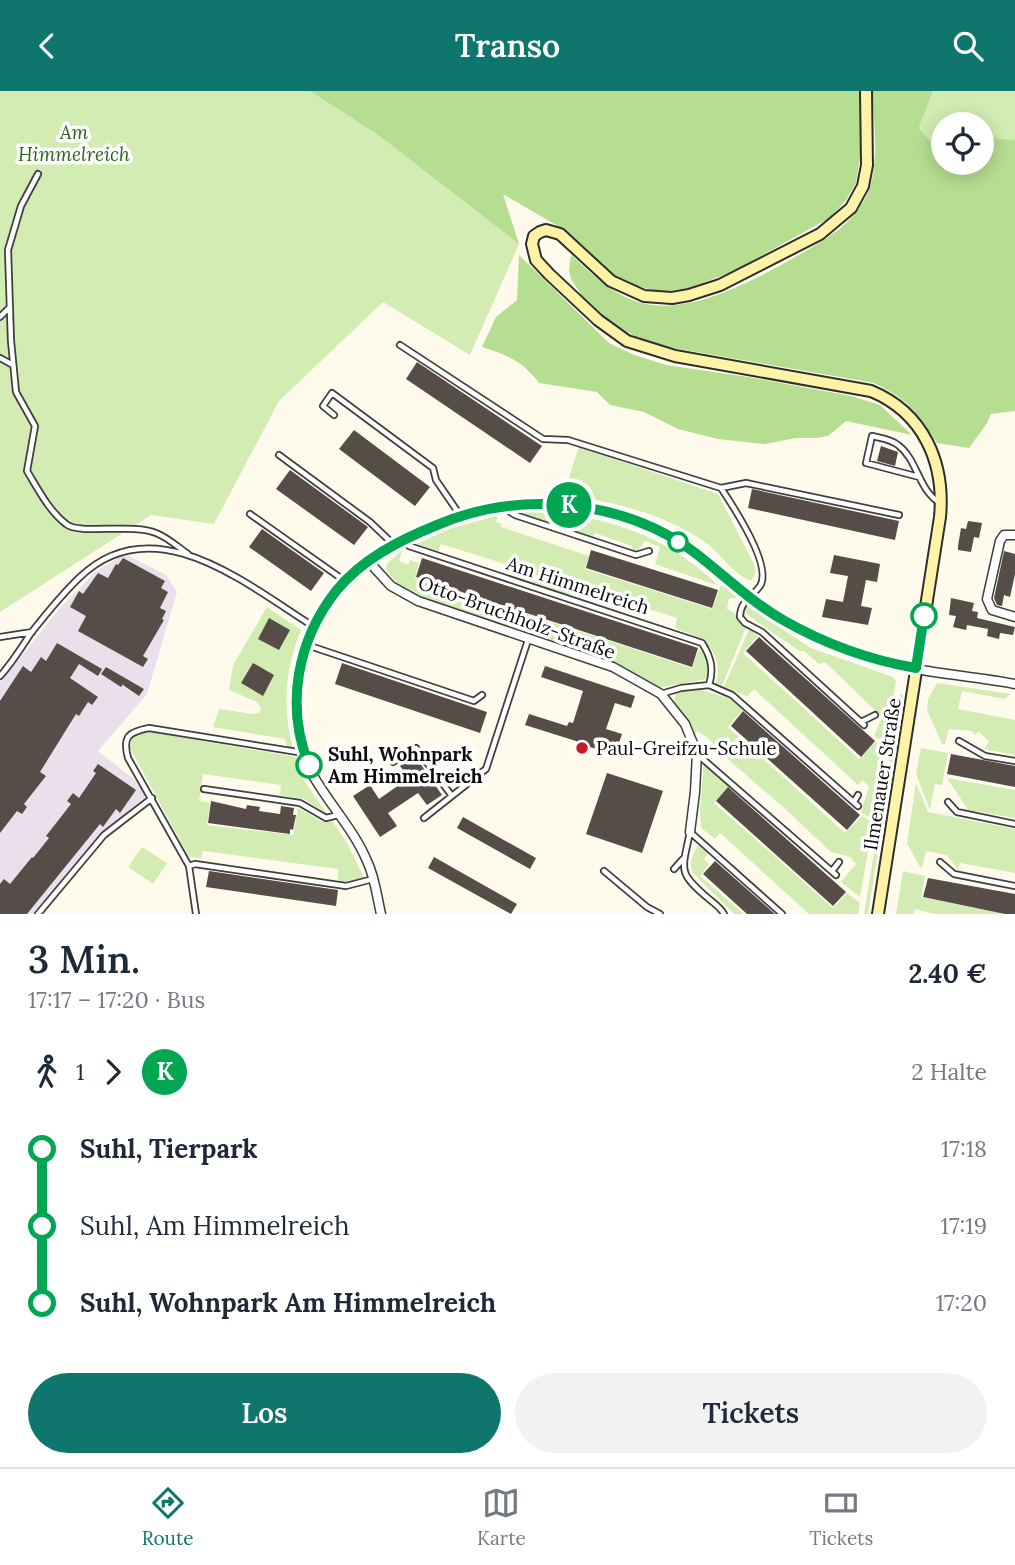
<!DOCTYPE html>
<html lang="de">
<meta charset="utf-8">
<style>
body{margin:0;font-family:Lora,serif;background:#f2f2f3;color:#1f2937;height:100vh;display:flex;flex-direction:column;font-size:26px;white-space:nowrap}
*{box-sizing:border-box;margin:0}
p{font-size:23px;color:#747a83}
.icon{flex:none;width:38px;height:38px;fill:none;stroke:currentColor;stroke-width:2;stroke-linecap:round;stroke-linejoin:round}
.map{position:relative;height:823px;overflow:hidden}
.panel{display:flex;flex-direction:column;background:#fff;flex:1}
.panel>*{flex:none}
.badge{padding:0 14px;border-radius:23px;font-size:24px;line-height:46px}
.fabs{position:absolute;left:931px;top:21px;display:grid;gap:14px}
.fabs a{display:grid;place-items:center;width:63px;height:63px;border-radius:50%;background:#fff;box-shadow:0 4px 18px #0003;font-size:35px}
.map>.badge{position:absolute;translate:-50% -50%;box-shadow:0 0 0 4px #fff}
.legs{display:flex;align-items:center;gap:10px;height:77px;padding:0 28px;font-size:23px}
.legs p{margin-inline-start:auto}
.headline{display:flex;align-items:center;justify-content:space-between;height:119px;padding:0 28px}
h1{font-size:38px;font-weight:600;line-height:52px}
.button{display:flex;gap:14px;margin-top:auto;padding:14px 28px}
.button a{flex:1;height:80px;border-radius:42px;background:#0f766e;color:#fff;font-size:28px;font-weight:600;line-height:80px;text-align:center}
.button a+a{background:#f2f2f3;color:#1f2937}
ul{padding:0 28px;list-style:none}
li{display:flex;align-items:center;gap:24px;height:77px;font-size:26px}
li i{display:grid;place-items:center;width:10px;height:100%;margin:0 9px;background:currentColor}
li i::after{content:'';width:18px;height:18px;margin:-9px;border:5px solid;border-radius:50%;background:#fff}
li p{margin-inline-start:auto}
li:first-child i{background:linear-gradient(#0000 50%,currentColor 0)}
li:last-child i{background:linear-gradient(currentColor 50%,#0000 0)}
header{display:flex;justify-content:space-between;align-items:center;height:91px;padding:0 28px;background:#0f766e;color:#fff;font-size:32px;font-weight:600}
.menu{display:flex;justify-content:space-around;align-items:center;height:98px;border-top:2px solid #e0e1e3;background:#fff;font-size:19px;color:#747a83}
.menu a{display:grid;justify-items:center;gap:4px}
.menu .current{color:#0f766e}
.map>svg:first-child{display:block}
.industrial{fill:#eae0ec}
.green{fill:#d2ecb3}
.forest{fill:#b6de91}
.building{fill:#564d48}
.lines{fill:none;stroke-linecap:round;stroke-linejoin:round}
.service-casing{stroke:#3f3f3f;stroke-width:8}
.minor-casing{stroke:#3f3f3f;stroke-width:11}
.secondary-casing{stroke:#2e2e2e;stroke-width:14}
.service{stroke:#fff;stroke-width:4.5}
.minor{stroke:#fff;stroke-width:8}
.secondary{stroke:#fff3a7;stroke-width:10}
.line-1-casing{stroke:#fff;stroke-width:16}
.line-1{stroke:#00a651;stroke-width:10}
.stop-1-dot{fill:#fff;stroke:#00a651;stroke-width:3.5}
.poi-dot{fill:#c51c28;stroke:#fff;stroke-width:2.5}
.labels{text-anchor:middle;dominant-baseline:central;stroke-width:7;stroke-linejoin:round;paint-order:stroke}
.park-label{font-size:19px;font-style:italic;fill:#2b6819;stroke:#fff}
.street-label{font-size:19px;fill:#0c0c0c;stroke:#fff}
.poi-label{font-size:19px;fill:#0c0c0c;stroke:#fff;text-anchor:start}
.stop-label{font-size:19px;font-weight:bold;fill:#0c0c0c;stroke:#fff;text-anchor:start}
</style>
<header><svg class="icon" aria-label="back" viewBox="0 0 24 24"><path d="M15 5l-7 7 7 7"/></svg>Transo<svg class="icon" aria-label="search" viewBox="0 0 24 24"><circle cx="10" cy="10" r="6"/><path d="M15 15l6 6"/></svg></header>
<div class="map">
<svg width="1015" height="823" viewBox="0 0 1015 823">
<rect width="100%" height="100%" fill="#fffbec"/>
<!-- industrial -->
<path class="industrial" d="M125,463L166,484L177,501L147,603L98,660L141,694L145,706L103,741L32,823H0V592L60,517L95,481Z"/>
<!-- green -->
<path class="green" d="M0,0H310L378,44L519,153L470,264L383,211L279,310L214,433L151,424L0,521Z
M933,0H1015V49L982,46V33H943V55L939,58L919,37Z
M579,356L718,403L754,473L755,483L751,490C733,483 721,463 706,452C664,422 617,413 568,403L570,383Z
M523,421C600,422 662,441 719,495L655,473L660,456L645,450L637,461L631,459L632,455L595,442L593,446L525,424Z
M495,425L498,426L496,431L502,433L501,436L589,465L585,478L712,518L721,494L736,503V507H729L727,518L735,522L738,530L746,536L722,595L716,593C724,559 704,548 675,537L677,527L573,494L569,504L515,485L512,475L441,453L438,460L417,453L449,438Z
M402,459L399,470L408,474L410,469L419,472L415,487L692,577L699,558C708,566 710,576 706,588L658,597L610,571L569,555L423,508L398,493L386,479L387,473Z
M747,515L811,557L893,586L896,590L887,653L874,645L882,626L825,571L819,573L804,560H799L752,527L746,522Z
M267,516L301,539C285,578 282,617 293,658H288L285,648L213,636L219,618L254,623L260,621L261,618L257,611L229,599L233,574Z
M749,538L758,545L743,562L859,668L875,651L886,657L874,730L861,721L869,696L863,689L858,694L754,598L747,605L724,596Z
M937,592L1011,603L1004,608L962,600L958,618L1015,629V664L984,658L989,651L979,640L975,644L972,640L949,638L945,653H942L927,619L928,608Z
M699,598L730,608L743,618L728,636L845,742L862,725L873,732L860,806L841,791L856,773L850,766L831,761L782,715L731,671L708,647L697,640L694,644L674,610L676,601Z
M900,603L903,604L868,823H864Z
M150,641L296,666L303,688L327,723L304,708L280,704L281,694L203,683L199,710L210,712L207,734L293,744L298,717L323,731H333L347,752L364,787L350,792L338,789V778L203,760L201,767L189,766L130,657L131,649L135,644Z
M921,657L948,662L942,694L935,693L930,719L916,683Z
M704,671L729,695L714,712L833,817L847,802L860,812L858,823H809L720,742L715,748L701,737L700,718Z
M947,687L1015,699V727L968,719Z
M916,692L928,721L1015,738V782L960,772L958,779L947,764L926,760L922,777L920,776L907,752Z
M698,754L708,762L704,768L709,773L700,785L744,823H734L693,782C688,772 693,764 698,754Z
M142,756L167,772L153,793L128,776Z
M903,780L925,785L921,806L1005,823H935L915,818L913,823H896Z"/>
<!-- forest -->
<path class="forest" d="M310,0H860L862,52L856,92L846,109L831,126L732,181L688,197L658,201L631,193L614,184L568,141L503,103L519,153L378,44Z
M872,0H933L919,37L938,58L943,55V72H982V46L1015,49V320L991,323L987,332L969,357L937,352C915,319 910,310 874,292L673,257L639,247L617,236L586,211L571,188L569,179L571,164C593,184 613,204 641,212C657,216 674,215 689,212C727,206 807,162 838,139C852,128 864,113 870,96C879,66 874,31 872,0Z
M519,164L609,252L632,263L666,274L748,286L851,305L880,314L912,344L846,330L828,345L817,347H796L765,353L718,348L678,338L644,321L610,314L597,301L539,292C523,270 507,264 482,256L496,226L517,209Z"/>
<!-- building -->
<path class="building" d="M417,271L542,355L530,372L406,288Z
M354,339L430,396L415,415L339,358Z
M881,355L898,361L895,375L877,370Z
M290,379L368,436L354,454L276,398Z
M752,398L899,430L895,449L748,417Z
M968,430L982,432L979,447L974,446L971,461L958,459V455L961,437L966,438Z
M262,438L324,482L311,500L249,456Z
M591,459L718,499L712,517L586,477Z
M1004,460L1015,463V483L1010,506L1004,504L1002,515L997,514L994,507Z
M834,464L880,473L877,491L866,489L861,515L872,517L868,534L822,526L826,508L843,511L848,485L830,482Z
M123,467L165,490L161,497L168,501L160,517L166,520L162,528L164,529L143,565L148,568L143,576L78,540L86,525L70,516L79,500L83,503L98,482L108,487L116,473L118,474Z
M422,467L698,557L692,576L416,486Z
M951,507L974,512L972,520L978,521L977,527L1015,536L1013,544L1000,542L999,548L987,545L988,538L967,534L966,539L953,536L956,525L949,524Z
M269,527L290,539L279,559L258,548Z
M759,546L875,650L861,666L746,560Z
M57,552L102,578L98,585L79,573L81,570L70,587L98,606L92,614L88,611L79,625L76,623L40,681L46,685L24,713L27,716L22,723L17,720L0,742V610L23,575L31,581L41,566L46,570Z
M253,572L274,584L263,605L241,592Z
M342,572L487,621L480,642L335,593Z
M545,575L635,605L631,617L615,612L606,638L622,643L615,664L587,655L585,660L577,658L579,651L525,634L529,623L567,635L569,631L573,632L583,600L541,586Z
M106,576L144,598L139,605L123,594L124,592L121,596L101,583Z
M743,620L860,724L847,739L731,635Z
M951,663L1015,675V696L947,683Z
M415,665L442,704L427,714L418,702L388,722L397,735L380,746L353,705L370,694L379,708L409,687L400,675Z
M98,673L136,699L120,722L116,718L103,736L100,733L27,823H0V793L4,788L10,793L32,766L33,767L49,747L46,745L71,713L67,710L73,702L79,707L96,682L93,680Z
M607,682L663,700L642,762L586,743Z
M728,696L846,801L833,815L716,710Z
M211,710L246,718L247,714L260,716L259,720L280,723L281,715L294,717L293,724H296L293,739L290,738V743L208,732Z
M463,726L536,767L530,778L457,737Z
M434,766L517,813L511,823L428,777Z
M715,770L775,823H747L703,783Z
M209,780L338,799L336,815L206,796Z
M928,787L1015,803V823H1005L923,806Z"/>
<g class="lines">
<defs>
<path id="service" d="M38,83L21,115L8,159L11,250L16,301L35,335L27,380C38,398 49,420 66,433C79,444 133,432 156,442C167,446 178,456 188,463
M0,226L9,217
M400,254L543,348L568,349L721,397
M0,267L13,274
M334,324L323,315L332,302L433,377L436,389L460,424
M279,364L370,431L393,453
M919,386L866,372L872,345C880,347 891,348 898,354C918,369 918,399 940,412
M504,417L515,424L636,464L649,460
M250,423L345,490
M407,447L409,455L702,552C711,566 714,578 709,594
M0,546L32,541
M307,554L474,610L482,604
M0,585C12,572 21,557 31,542C46,523 63,502 80,486C154,415 246,493 313,535
M661,603L681,597L709,594L732,604L858,715
M861,631L875,624
M864,634L762,541L745,532L740,526C740,510 752,506 760,495C773,475 733,415 721,397L746,392L899,424
M959,650L985,665L1015,670
M697,663L836,784
M393,671L416,657L452,705
M204,698L300,712L326,727L338,724
M854,711L858,704
M948,711L957,721L1015,733
M424,727L486,678L528,549
M940,771L954,783L1015,795
M189,775L195,773L346,795L373,788
M674,778L683,768
M604,780L647,816L660,823
M832,780L839,771
M38,823L104,744L152,707
M196,823L189,775L128,667C122,645 129,641 149,637L304,662
M724,823C721,817 715,813 709,808C677,781 682,780 690,741L782,823"/>
<path id="minor" d="M1015,444H1004L1000,450L987,508L992,519L1015,526
M369,471L391,495L418,510L613,576L661,603L685,633L697,662L695,701L690,741
M381,823C377,806 375,786 367,770C354,739 330,714 314,686C306,671 303,655 300,638C298,630 295,620 295,611C296,548 326,505 374,467C460,401 590,395 681,453C704,468 724,487 746,504C778,529 815,549 852,562C904,581 962,583 1015,593"/>
<path id="secondary" d="M866,0L867,74L863,95L851,117L820,143L720,194L689,204L672,207L644,205L611,190L560,143L546,139L540,141L534,145L532,153L536,169L549,183L598,229L627,250L675,265L871,300C924,322 945,372 940,426L878,823"/>
</defs>
<!-- service casing -->
<use href="#service" class="service-casing"/>
<!-- minor casing -->
<use href="#minor" class="minor-casing"/>
<!-- secondary casing -->
<use href="#secondary" class="secondary-casing"/>
<!-- service -->
<use href="#service" class="service"/>
<!-- minor -->
<use href="#minor" class="minor"/>
<!-- secondary -->
<use href="#secondary" class="secondary"/>
</g>
<g class="lines">
<defs>
<path id="line-1" d="M309,674C285,615 297,550 336,500C362,468 400,449 437,434C519,399 622,408 694,461C724,484 750,510 783,529C825,553 869,569 916,577L924,525"/>
</defs>
<!-- line-1 casing -->
<use href="#line-1" class="line-1-casing"/>
<!-- line-1 -->
<use href="#line-1" class="line-1"/>
</g>
<!-- markers -->
<g class="stop-1-dot">
<circle cx="678" cy="451" r="9"/>
<circle cx="924" cy="525" r="12"/>
<circle cx="309" cy="674" r="12"/>
</g>
<circle class="poi-dot" cx="582" cy="657" r="7"/>
<g class="labels">
<!-- park labels -->
<g class="park-label">
<text x="74" y="41">Am<tspan x="74" dy="22">Himmelreich</tspan></text>
</g>
<!-- street labels -->
<g class="street-label">
<text transform="translate(578 494) rotate(18)">Am Himmelreich</text>
<text transform="translate(517 526) rotate(20)">Otto-Bruchholz-Straße</text>
<text transform="translate(882 683) rotate(-81)">Ilmenauer Straße</text>
</g>
<!-- poi labels -->
<g class="poi-label">
<text x="596" y="657">Paul-Greifzu-Schule</text>
</g>
<!-- stop labels -->
<g class="stop-label">
<text x="328" y="663">Suhl, Wohnpark<tspan x="328" dy="22">Am Himmelreich</tspan></text>
</g>
</g>
</svg>
<div class="fabs">
<a><svg class="icon" aria-label="locate" viewBox="0 0 24 24"><circle cx="12" cy="12" r="6"/><path d="M12 2v4M12 18v4M2 12h4M18 12h4"/></svg></a>
</div>
<b class="badge" style="left:569px;top:414px;background:#00a651;color:#fff">K</b>
</div>
<section class="panel">
<div class="headline"><div><h1>3 Min.</h1><p>17:17 – 17:20 · Bus</p></div><b>2.40 €</b></div>
<div class="legs"><svg class="icon" aria-label="walk" viewBox="0 0 24 24"><circle cx="13" cy="4" r="2"/><path d="M13 8l-2 6 4 7M11 14l-3 7M7 12l3-4h3l4 4"/></svg>1<svg class="icon" aria-label="forward" viewBox="0 0 24 24"><path d="M9 5l7 7-7 7"/></svg><b class="badge" style="background:#00a651;color:#fff">K</b><p>2 Halte</p></div>
<ul>
<li><i style="color:#00a651"></i><b>Suhl, Tierpark</b><p>17:18</p></li>
<li><i style="color:#00a651"></i><span>Suhl, Am Himmelreich</span><p>17:19</p></li>
<li><i style="color:#00a651"></i><b>Suhl, Wohnpark Am Himmelreich</b><p>17:20</p></li>
</ul>
<div class="button"><a>Los</a><a>Tickets</a></div>
</section>
<nav class="menu">
<a class="current"><svg class="icon" aria-label="directions" viewBox="0 0 24 24"><path d="M12 3l9 9-9 9-9-9zM9 14v-3h6M13 9l2 2-2 2"/></svg>Route</a>
<a><svg class="icon" aria-label="map" viewBox="0 0 24 24"><path d="M3 6l6-2 6 2 6-2v14l-6 2-6-2-6 2zM9 4v14M15 6v14"/></svg>Karte</a>
<a><svg class="icon" aria-label="tickets" viewBox="0 0 24 24"><path d="M3 7h18v10H3zM15 7v10"/></svg>Tickets</a>
</nav>
